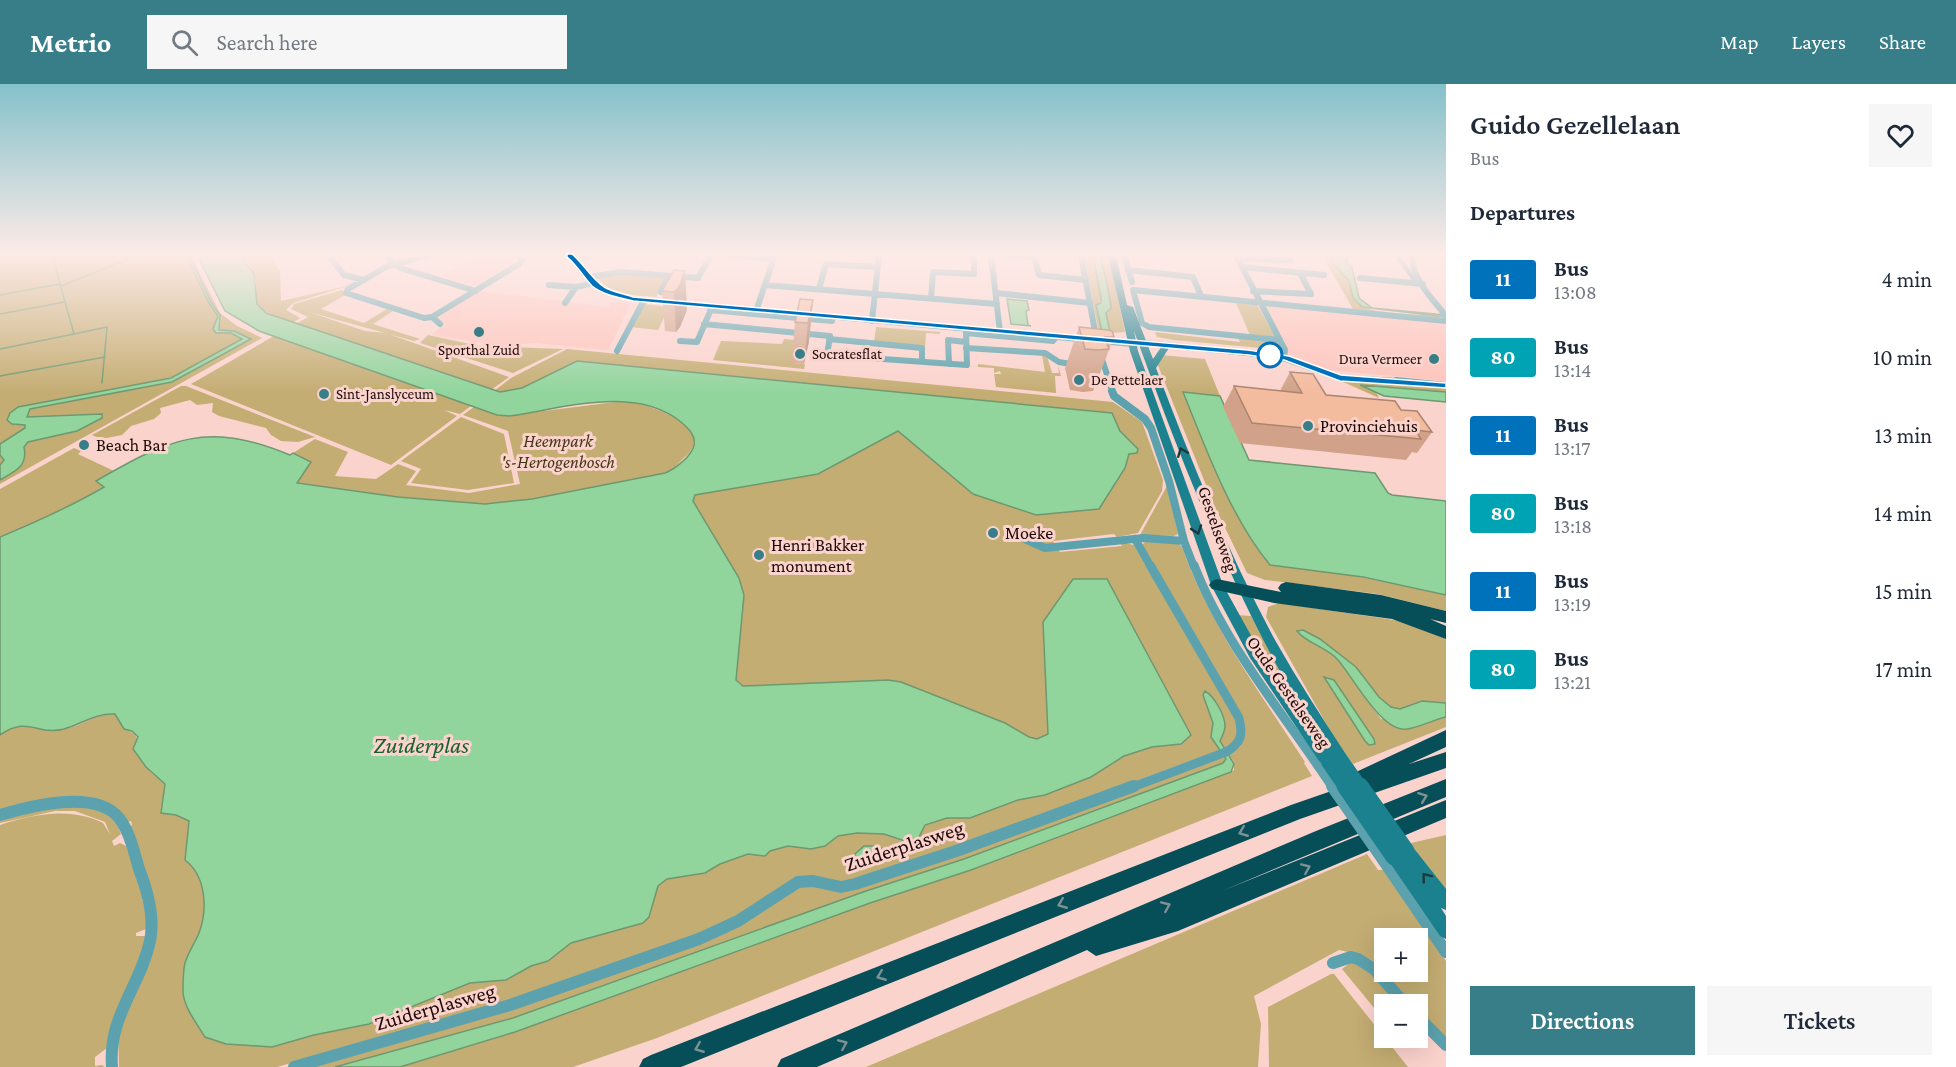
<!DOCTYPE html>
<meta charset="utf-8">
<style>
body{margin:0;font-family:"Crimson Pro",serif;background:#f6f6f7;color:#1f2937;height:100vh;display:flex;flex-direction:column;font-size:22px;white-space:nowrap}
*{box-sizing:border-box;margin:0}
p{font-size:20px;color:#747a83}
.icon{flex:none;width:33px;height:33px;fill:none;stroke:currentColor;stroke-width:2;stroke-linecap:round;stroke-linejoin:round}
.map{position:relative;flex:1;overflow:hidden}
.details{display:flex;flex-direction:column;background:#fff;width:510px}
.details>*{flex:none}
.badge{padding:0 12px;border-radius:4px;font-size:21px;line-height:39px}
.fabs{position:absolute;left:1374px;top:844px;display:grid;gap:12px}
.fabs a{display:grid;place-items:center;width:54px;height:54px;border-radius:0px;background:#fff;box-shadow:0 6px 24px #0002;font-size:30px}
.map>.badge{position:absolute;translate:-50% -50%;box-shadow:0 0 0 3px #fff}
h2{padding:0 24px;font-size:22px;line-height:54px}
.round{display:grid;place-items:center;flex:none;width:63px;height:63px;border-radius:0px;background:#f6f6f7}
.overview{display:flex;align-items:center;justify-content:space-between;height:102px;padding:0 24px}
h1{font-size:28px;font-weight:600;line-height:45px}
.cta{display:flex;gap:12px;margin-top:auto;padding:12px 24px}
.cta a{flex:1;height:69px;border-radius:0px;background:#377e89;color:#fff;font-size:24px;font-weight:600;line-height:69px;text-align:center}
.cta a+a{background:#f6f6f7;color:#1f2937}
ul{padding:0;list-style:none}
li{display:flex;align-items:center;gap:18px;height:78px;padding:0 24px}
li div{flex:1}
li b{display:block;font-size:22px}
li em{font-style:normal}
li .badge{min-width:66px;font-weight:700;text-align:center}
header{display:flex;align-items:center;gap:36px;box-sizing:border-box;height:84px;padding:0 30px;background:#377e89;color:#fff}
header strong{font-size:28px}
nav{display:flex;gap:33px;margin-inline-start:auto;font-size:21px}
.search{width:420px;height:54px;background:#f6f6f7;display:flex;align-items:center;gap:15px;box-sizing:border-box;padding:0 21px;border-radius:0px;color:#747a83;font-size:22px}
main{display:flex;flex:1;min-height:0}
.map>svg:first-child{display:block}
.built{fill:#fdc3ba}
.green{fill:#c4ad73;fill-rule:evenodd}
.water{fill:#91d59d;stroke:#6e9870;stroke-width:1.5}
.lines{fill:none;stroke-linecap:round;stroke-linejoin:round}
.stream{stroke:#6e9870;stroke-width:1.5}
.pedestrian{stroke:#5ba2ae;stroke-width:4.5}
.minor-far3{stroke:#5ba2ae;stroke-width:6}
.minor-far2{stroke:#5ba2ae;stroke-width:8}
.minor-far1{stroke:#5ba2ae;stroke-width:9}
.minor{stroke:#5ba2ae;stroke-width:12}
.tertiary{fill:#5ba2ae;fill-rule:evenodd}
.secondary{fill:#1b818f;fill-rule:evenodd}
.motorway{fill:#064f59;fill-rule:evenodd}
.minor-bridge-far1{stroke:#5ba2ae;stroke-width:9}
.minor-bridge{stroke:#5ba2ae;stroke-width:12}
.secondary-bridge-far1{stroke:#1b818f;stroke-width:14}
.secondary-bridge{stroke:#1b818f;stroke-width:17}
.wall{fill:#d1a289}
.shaded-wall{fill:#aa846f}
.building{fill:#f3bc9f;stroke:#aa846f;stroke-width:1.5}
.oneway{stroke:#1c383d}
.oneway2{stroke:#809193}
.line{fill:#0072bc;stroke:#fff;stroke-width:1.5}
.poi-dot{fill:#377e89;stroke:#fbd3cd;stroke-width:2}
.stop-dot{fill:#fff;stroke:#0072bc;stroke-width:3}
.labels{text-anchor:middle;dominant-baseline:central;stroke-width:6;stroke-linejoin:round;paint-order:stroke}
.far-poi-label{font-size:15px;fill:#1d0806;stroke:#fbd3cd;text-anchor:start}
.poi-label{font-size:18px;fill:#1d0806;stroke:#fbd3cd;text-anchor:start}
.park-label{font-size:18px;font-style:italic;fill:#433614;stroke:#fbd3cd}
.street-label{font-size:18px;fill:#1d0806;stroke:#fbd3cd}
.near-street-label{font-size:21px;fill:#1d0806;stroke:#fbd3cd}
.near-water-label{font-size:24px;font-style:italic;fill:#18612e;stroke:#fbd3cd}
</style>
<header>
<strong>Metrio</strong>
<div class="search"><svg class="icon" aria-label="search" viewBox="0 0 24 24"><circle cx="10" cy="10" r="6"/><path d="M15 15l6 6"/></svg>Search here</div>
<nav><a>Map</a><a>Layers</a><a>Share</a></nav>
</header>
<main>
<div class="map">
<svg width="1446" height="983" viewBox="0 0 1446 983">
<rect width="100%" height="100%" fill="#fbd3cd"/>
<!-- built -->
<path class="built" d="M481,171H511L517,177L476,202L442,192L473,173Z
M480,207L608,223L611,218L631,219L608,266L535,259L497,261L432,251L443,240L435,234Z
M1252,220L1446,238V297L1328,286L1277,266Z"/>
<!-- green -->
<path class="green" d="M0,171H191L220,229L237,242L262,254L0,400Z
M240,171H268L280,187L281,217L351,201L293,219L286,226L300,234L292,239L260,225L256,217V198L251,183Z
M1084,171H1093L1101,214L1099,220L1110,248L1106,229L1111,224L1110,218L1100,171H1109L1125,248L1099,250Z
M1322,171H1332C1336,186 1346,190 1349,199C1352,206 1351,214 1358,220C1372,231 1420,230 1438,232L1440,234L1353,225Z
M616,190L666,194L656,213C635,211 610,212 597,193Z
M342,206L345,211L321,225L364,239L387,225L393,227L373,240L420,255L414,257L309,228L365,247L386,249L509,293L491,306L486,305L296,240L308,233L291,225L294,220Z
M1236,219L1257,221L1276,254L1250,251Z
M644,220L669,223L658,246L631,243Z
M876,243L940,248V250L926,249L925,263L874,259Z
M1155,248L1240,258L1238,254L1278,258L1282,266L1174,256L1157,253Z
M428,251L479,262L563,265L513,289L420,259Z
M274,252L471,322L460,330L444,326L457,332L391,381L191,300Z
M784,255L796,256L792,279L805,280L804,285L713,276L721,257L782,260Z
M567,265L1113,318L1142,338L1163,396L1162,407L1138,449L1117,453L1114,450L1053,457L1060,468L1122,462L1120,458L1134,461L1228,620C1237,638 1247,652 1224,664L1220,657L1224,649L1211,632L1213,639L1212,653L1220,666L957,763L839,799L814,794L718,844L509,917L277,983H119L118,943L153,864L127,745L132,741L131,737L125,739L101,719L0,729V651C26,633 38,649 65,645C83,642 95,629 115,630L124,645C145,650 137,670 147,684C151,690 160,695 165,700L161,729L176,731L189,737L185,776C206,792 208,825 199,849C195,859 188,869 185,879C183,887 183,898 183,907C184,923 197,940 205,953L226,960L272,963L470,899L506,896L531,882L548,877L571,859L643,839L649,833L658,802L667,795L705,789L720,780L748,770L765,772L770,767L788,762L812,765L825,762L838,752L857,749L884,750L905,757L919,753L925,741L947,734L970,733L1018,716L1045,711L1091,693L1124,672L1152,663L1181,660L1191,651L1106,495L1048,651L1037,655L1029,653L1005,639L901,598L888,596L743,602L736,596L744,511L739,494L693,417L695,410L898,347L973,410L1040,431L1125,384L1129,370L1133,369L1136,362L1120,347L1112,329L577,277C552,288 523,312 494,307L511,294Z
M1042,271L1047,272L1052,289H1059L1058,281L1061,292H1055L1056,309L996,303L994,290H1001L1000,287L994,289V284L978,283V280L1045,288Z
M1161,271L1205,275L1220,312L1196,309L1202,355L1247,446L1263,473L1446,511V527L1378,510L1265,496L1247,489L1214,421L1157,279Z
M1341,297L1446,303V308L1361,301L1376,308L1379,314Z
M181,302H186L315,353L298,358L281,357L271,351L266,344L219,332L212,328L213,319L197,321L190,316L160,324L161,329L154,335L131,342L122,351L101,355L92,351Z
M615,318C624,318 634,318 643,321C663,326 713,347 686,372C678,379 675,385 665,389L532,415L485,420L398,413L297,399L311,378L293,369L315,355L348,368L335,392L376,395L398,380L416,387L406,401L469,409L520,400L508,347L463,331L474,323L505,332Z
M461,333L504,350L514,399L468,406L411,399L421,385L401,377Z
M74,364L81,367L78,370L114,387L96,397L104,402L60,428L0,453V405Z
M1167,402L1178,450L1174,452L1140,451Z
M1146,457L1178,459L1182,463C1210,542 1260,608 1305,678L1304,679L1312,692L657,954L573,983H400L515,948L870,819L971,786L1234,686V678L1229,671L1240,663L1245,645L1142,461Z
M1279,519L1388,535L1412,540L1446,555V619L1430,618L1400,625L1391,623L1379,613L1356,583L1320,555L1303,546L1304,554L1322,563L1338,575L1381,635H1437L1446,633V643L1353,680L1337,659L1266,533L1268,523Z
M1236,531L1251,532L1301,622H1294Z
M1225,673L1226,676L1223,679L964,775L866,807L513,934L335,983H308L720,851L799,802L813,801L827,805Z
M56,722C82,724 111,720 121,750L112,757L114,762L120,759L126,762L147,820L146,845L136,849V852H145V858L107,964L95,973V982L102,981L105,983H0V741C34,730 70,723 103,739L110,750L105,738L75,727H55L0,739V735Z
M1446,751V806L1417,770L1411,759Z
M1367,770L1378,786H1384L1446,877V955L1418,927V921H1412L1386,894L1373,877L1361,871L1339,866L1254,912L1261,940L1258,983H866ZM1384,855H1418V888H1384Z
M1351,878L1364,882L1399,921H1384V936L1342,885Z
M1331,890H1334L1408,983H1269L1268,923Z"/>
<!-- water -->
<path class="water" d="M186,171H189L212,220L220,231L219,246L234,247L251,255L172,298L30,325L27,333L102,330V334L77,347L28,358L24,363C28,383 15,387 0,396V381L4,376L0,371V360L25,344V341L12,340L7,336L10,329L18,323L171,294L242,255L231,249H216L213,245L218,232L210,221Z
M197,171H240L254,190L257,220L266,229L500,308L522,304L577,277L1112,329L1120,347L1138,365L1137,369L1129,370L1125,384L1099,425L1036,431L973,410L898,347L818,390L695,411L693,417L739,494L744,511L736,596L743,602L888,596L901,598L1005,639L1029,653L1037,655L1048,650L1043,538L1073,495H1107L1191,651L1181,660L1152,663L1124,672L1091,693L1045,711L1018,716L970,734H947L925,741L919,753L905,757L884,750L857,749L838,752L825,762L811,765L788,762L770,767L765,772L748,770L720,780L705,789L667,795L658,802L649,833L643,839L571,859L548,877L531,882L506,896L470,899L369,940L314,951L272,963L226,960L205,953C197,940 183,922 183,907C183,898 183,887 185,879C188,868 195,859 199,849C208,825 206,792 185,776L189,737L176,731L161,729L165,700L146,683L133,665L138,653L132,647L124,645L115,630C95,629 82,640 64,645C36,652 29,631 0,651V453C36,438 70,423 104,403L96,397C169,355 207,336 290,371L293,369L311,378L297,399L398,413L485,420L532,415L665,389C675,385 692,372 694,361C696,351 688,344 681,338C634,300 563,325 509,332L497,331L259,247L225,227Z
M1093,171H1100C1104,188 1109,206 1111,224L1106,229L1110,248H1102L1096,221L1101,219V214Z
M1332,171L1347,173L1348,176H1344L1352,183L1359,214L1372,224L1446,231V233L1362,223L1353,214L1349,197L1332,178Z
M1007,215L1027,217L1029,226L1026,227L1028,241L1031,242L1011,240Z
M1360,301L1446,308V318L1384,312Z
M1183,308L1220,312L1249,376L1375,389L1388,409L1392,411L1446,417V511L1363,493L1270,481C1231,434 1206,365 1183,308Z
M1303,546L1320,555L1356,583L1379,613L1391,623L1400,625L1422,617L1446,619V633C1433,636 1420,643 1407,645C1382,649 1353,593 1338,576C1327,563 1307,560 1297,547Z
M1324,593L1334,596L1374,655L1375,660L1369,661L1365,657Z
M1205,607C1214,612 1225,631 1225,642C1225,648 1222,652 1220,657L1234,680L1231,688L971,786L870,819L515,948L400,983H335L513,934L866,807L964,775L1223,679L1226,675L1211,653L1213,639L1203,611Z
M864,762H874L887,766L888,773C878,781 868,785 857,777L855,770Z"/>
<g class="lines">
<!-- stream -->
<path class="stream" d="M61,202L139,171
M0,211L60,200
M0,230L65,218
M74,250L107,243L102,299
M0,265L74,250L52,171
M0,292L105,273"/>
<!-- pedestrian -->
<path class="pedestrian" d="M1397,171L1417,200"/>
<!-- minor-far3 -->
<path class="minor-far3" d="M328,171L344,191L364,196
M384,171L400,184L476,207
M429,171L388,182L348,205L346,209L424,234L432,233L440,240
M729,171L773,175
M991,171L1000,248
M1009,171L1035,173
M1034,171L1039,191L1086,196
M1081,171L1096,253
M1124,171L1132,198
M1236,171L1285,266L1284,273
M1412,171C1412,196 1432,214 1446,232
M1237,174L1290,176V171
M575,176L592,171
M1242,183L1324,191
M1128,186L1193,193L1201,212
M589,193L621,188L698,194L711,171
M1360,194L1423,200
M549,201L576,203L594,199
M765,201L997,220
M819,205L826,180L878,183
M1253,207L1311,210L1300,189
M661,208L669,192
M996,209L1090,219
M931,215L933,188L974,190V171
M565,219L576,203
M710,226L832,237
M756,227L775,171
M432,233L519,180L522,176L519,171
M872,237L879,171
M704,240L830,252L827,271L967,281L966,246
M966,249L1053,257L1056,253
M829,255L922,264V277
M1280,256L1149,243L1142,239L1133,206L1446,237
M680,257L697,258L712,223
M1144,259L1277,272L1340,294L1399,297
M966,264L1045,269L1059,278L1077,281
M617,267L644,216
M1101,272L1113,309
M949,280L948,256L966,258
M1396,296L1446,301"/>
<!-- minor-far2 -->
<path class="minor-far2" d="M1112,307L1114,312L1145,335L1151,344L1169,397L1184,457L1194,483
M1009,448L1045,464L1144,454L1184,457
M1135,455L1151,483"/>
<!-- minor-far1 -->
<path class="minor-far1" d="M1194,481C1222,554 1274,618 1318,682
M1130,704L1226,668C1242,659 1243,650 1239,634L1150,481"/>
<!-- minor -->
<path class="minor" d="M0,731C30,722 96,705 119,734C130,748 134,768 139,785C148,808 155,833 150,857C140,903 108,932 112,983
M1384,777L1446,868
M1333,879L1351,873L1358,875L1374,885L1406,921
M1418,933L1446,961
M294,983L510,921L699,855L738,837L798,798L813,797L841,803L855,800L959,766L1134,702"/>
<!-- tertiary -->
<path class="tertiary" d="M575,174L577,175C589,197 609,207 633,213L1132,259L1136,261L1132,263L633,217C607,211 583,201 572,176Z"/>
<!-- secondary -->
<path class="secondary" d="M1108,171H1116L1127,221L1133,223L1153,275L1162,262L1169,264L1156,284C1191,376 1228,469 1275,556C1297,595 1321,632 1345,669L1347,674L1345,679L1340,680L1335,679L1333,683L1328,684L1323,683L1250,574L1211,501L1130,267ZM1134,247C1185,388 1240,528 1320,656L1259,566L1223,501L1138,267Z
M1406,759L1412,762L1446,805V826L1441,824L1446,832V855L1440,852L1386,773L1388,768L1394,765L1398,767L1400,762Z"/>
<!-- motorway -->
<path class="motorway" d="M1217,495L1281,508L1278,504L1281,500L1286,498L1381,511L1446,527V539L1430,535L1446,542V555L1392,535L1274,519L1212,505L1209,501L1212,497Z
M1446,646V663L1409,680L1446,668V684L1300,735L681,983H639L643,975L651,971L1291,721L1340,704L1341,695Z
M1446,695V713L1222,807L1446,716V734L1178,847L1096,872L1087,866L817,983H777L781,975L1316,747Z"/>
<!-- minor-bridge-far1 -->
<path class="minor-bridge-far1" d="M1318,682L1333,704"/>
<!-- minor-bridge -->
<path class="minor-bridge" d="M1332,702L1384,777"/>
<!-- secondary-bridge-far1 -->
<path class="secondary-bridge-far1" d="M1340,674L1361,704
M1328,678L1346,704"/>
<!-- secondary-bridge -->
<path class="secondary-bridge" d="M1345,702L1394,773
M1360,702L1406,767"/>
</g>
<!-- wall -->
<path class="wall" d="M685,187L687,226L680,243L676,248L665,247L662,207Z
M813,216L809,257L804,280L792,279L795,238Z
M1079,243L1114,253L1093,307L1083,308L1070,306L1065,284Z
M1290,288L1326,311L1401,326L1432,348L1417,369L1412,368L1406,376L1240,359L1223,323L1234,302L1280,307Z"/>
<!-- shaded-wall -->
<path class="shaded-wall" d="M685,187L687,226L680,243L676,248L674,208Z
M813,216L809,257L804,280L808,239Z"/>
<!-- building -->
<path class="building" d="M674,186L685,187L679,203L674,208L662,207Z
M800,215L813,216L808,239L795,238Z
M1079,243L1108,246L1112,247L1114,253H1105L1109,265L1099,266L1085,265Z
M1290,288L1313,290L1326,311L1395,317L1401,326L1417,327L1432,348L1415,346L1421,355L1252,339L1234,302L1302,309Z"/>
<!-- one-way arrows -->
<defs><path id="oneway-chevron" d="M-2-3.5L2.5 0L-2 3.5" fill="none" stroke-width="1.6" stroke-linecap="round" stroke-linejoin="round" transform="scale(1.5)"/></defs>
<g class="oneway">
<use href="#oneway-chevron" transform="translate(1182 368) rotate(-112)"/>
<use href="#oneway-chevron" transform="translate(1197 446) rotate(71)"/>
<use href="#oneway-chevron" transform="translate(1426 793) rotate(-128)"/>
</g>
<g class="oneway2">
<use href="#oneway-chevron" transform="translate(1423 713) rotate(-21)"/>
<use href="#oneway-chevron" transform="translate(1243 748) rotate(158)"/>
<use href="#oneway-chevron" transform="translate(1306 784) rotate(-23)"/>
<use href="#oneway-chevron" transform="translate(1062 820) rotate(158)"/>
<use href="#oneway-chevron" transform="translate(1166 822) rotate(-23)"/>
<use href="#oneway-chevron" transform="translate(881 892) rotate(158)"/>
<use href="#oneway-chevron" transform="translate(843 960) rotate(-23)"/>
<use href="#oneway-chevron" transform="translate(699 964) rotate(158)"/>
</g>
<!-- sky -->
<linearGradient id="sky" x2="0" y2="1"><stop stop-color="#85c1ca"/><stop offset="0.55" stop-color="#fdebe8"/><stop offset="1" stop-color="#fdebe8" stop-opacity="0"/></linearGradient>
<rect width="1446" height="309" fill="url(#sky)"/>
<!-- line -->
<path class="line" d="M567,170H572C583,179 595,199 606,204C614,208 625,210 633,213L1248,266L1289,272L1341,291L1446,299V304L1340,297L1284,276L1248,271L633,217C620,214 603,211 592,202C583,193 578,182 567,173Z"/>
<!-- markers -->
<g class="poi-dot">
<circle cx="479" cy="248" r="6"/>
<circle cx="800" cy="270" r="6"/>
<circle cx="1434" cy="275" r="6"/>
<circle cx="1079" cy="296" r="6"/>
<circle cx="324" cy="310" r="6"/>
<circle cx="1308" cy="342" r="6"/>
<circle cx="84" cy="361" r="6"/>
<circle cx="993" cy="449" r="6"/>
<circle cx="759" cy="471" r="6"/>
</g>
<circle class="stop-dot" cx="1270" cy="271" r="12"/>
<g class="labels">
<!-- far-poi labels -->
<g class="far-poi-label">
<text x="479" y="266" text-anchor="middle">Sporthal Zuid</text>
<text x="812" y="270">Socratesflat</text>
<text x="1422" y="275" text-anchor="end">Dura Vermeer</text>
<text x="1091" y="296">De Pettelaer</text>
<text x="336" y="310">Sint-Janslyceum</text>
</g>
<!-- poi labels -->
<g class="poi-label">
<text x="1320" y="342">Provinciehuis</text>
<text x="96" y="361">Beach Bar</text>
<text x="1005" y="449">Moeke</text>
<text x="771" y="461">Henri Bakker<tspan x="771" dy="21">monument</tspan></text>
</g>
<!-- park labels -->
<g class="park-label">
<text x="558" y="357">Heempark<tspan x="558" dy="21">'s-Hertogenbosch</tspan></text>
</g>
<!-- street labels -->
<g class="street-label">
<text transform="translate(1218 445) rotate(71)">Gestelseweg</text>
<text transform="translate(1289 608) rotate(55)">Oude Gestelseweg</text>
</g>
<!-- near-street labels -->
<g class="near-street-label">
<text transform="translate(904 762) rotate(-18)">Zuiderplasweg</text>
<text transform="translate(435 923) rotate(-16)">Zuiderplasweg</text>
</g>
<!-- near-water labels -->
<g class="near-water-label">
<text x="421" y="660">Zuiderplas</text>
</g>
</g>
</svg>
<div class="fabs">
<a>+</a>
<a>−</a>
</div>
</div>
<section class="details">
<div class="overview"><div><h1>Guido Gezellelaan</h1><p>Bus</p></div><a class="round"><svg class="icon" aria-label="heart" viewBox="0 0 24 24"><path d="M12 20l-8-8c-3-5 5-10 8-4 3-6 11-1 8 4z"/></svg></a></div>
<h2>Departures</h2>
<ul>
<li><span class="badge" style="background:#0072bc;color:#fff">11</span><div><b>Bus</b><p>13:08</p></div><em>4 min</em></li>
<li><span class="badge" style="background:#00a3b4;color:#fff">80</span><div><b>Bus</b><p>13:14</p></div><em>10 min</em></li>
<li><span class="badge" style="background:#0072bc;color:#fff">11</span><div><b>Bus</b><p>13:17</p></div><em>13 min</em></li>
<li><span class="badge" style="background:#00a3b4;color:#fff">80</span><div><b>Bus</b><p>13:18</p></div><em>14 min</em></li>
<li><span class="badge" style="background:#0072bc;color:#fff">11</span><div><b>Bus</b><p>13:19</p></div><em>15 min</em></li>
<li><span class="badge" style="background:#00a3b4;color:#fff">80</span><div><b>Bus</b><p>13:21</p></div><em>17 min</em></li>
</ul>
<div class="cta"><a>Directions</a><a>Tickets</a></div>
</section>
</main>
